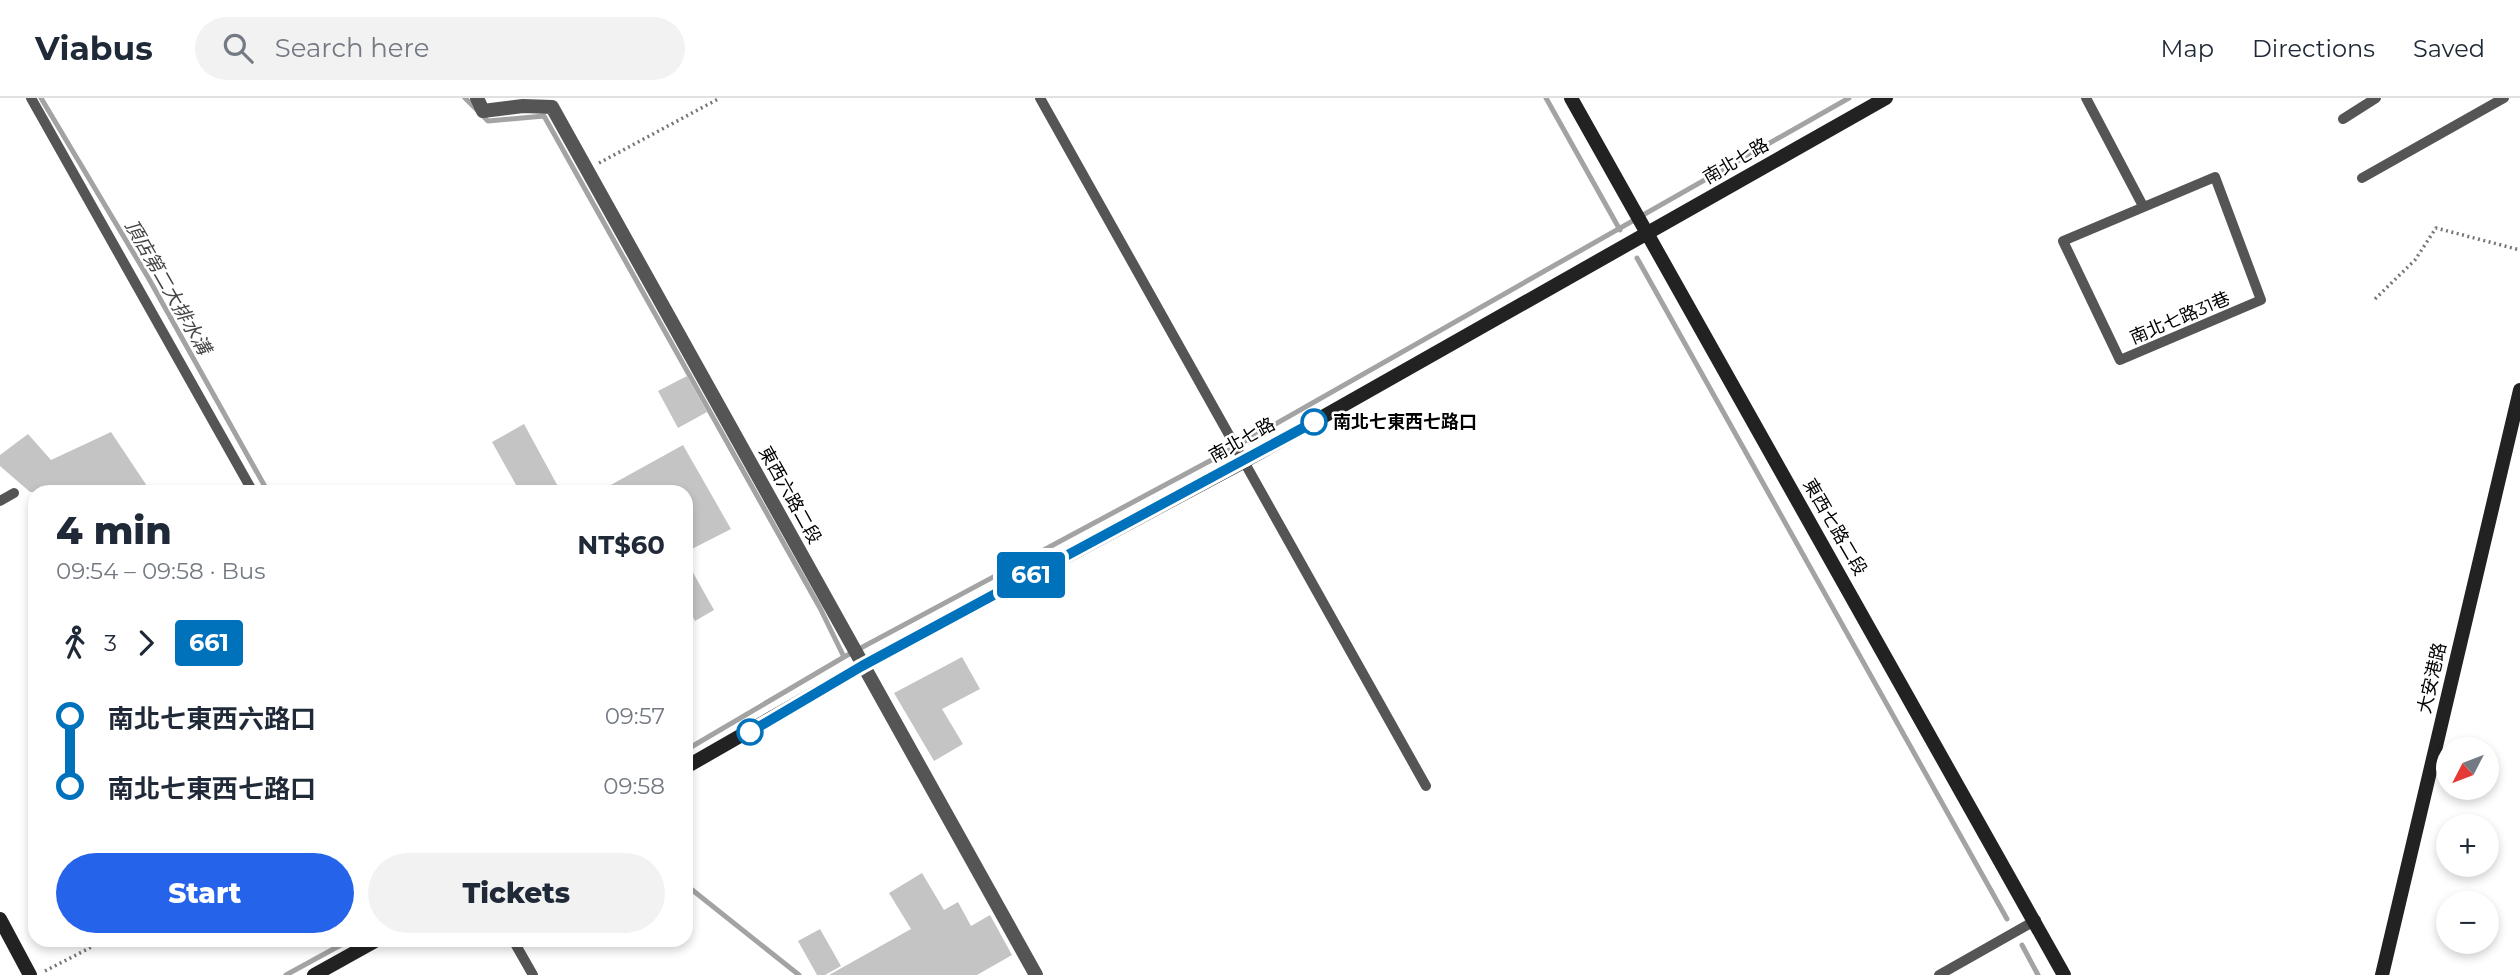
<!DOCTYPE html>
<meta charset="utf-8">
<style>
body{margin:0;font-family:Montserrat,"Noto Sans TC",sans-serif;background:#f2f2f3;color:#1f2937;height:100vh;display:flex;flex-direction:column;font-size:26px;white-space:nowrap}
*{box-sizing:border-box;margin:0}
p{font-size:23px;color:#747a83}
.icon{flex:none;width:38px;height:38px;fill:none;stroke:currentColor;stroke-width:2;stroke-linecap:round;stroke-linejoin:round}
.map{position:relative;flex:1;overflow:hidden}
.details{position:absolute;left:28px;top:387px;width:665px;height:462px;display:flex;flex-direction:column;background:#fff;border-radius:21px;box-shadow:0 4px 10px #0003}
.details>*{flex:none}
.badge{padding:0 14px;border-radius:5px;font-size:24px;line-height:46px}
.needle{width:46px;rotate:228deg}
.tools{position:absolute;left:2436px;top:639px;display:grid;gap:14px}
.tools a{display:grid;place-items:center;width:63px;height:63px;border-radius:50%;background:#fff;box-shadow:0 4px 10px #0003;font-size:35px}
.map>.badge{position:absolute;translate:-50% -50%;box-shadow:0 0 0 4px #fff}
.legs{display:flex;align-items:center;gap:10px;height:77px;padding:0 28px;font-size:23px}
.legs p{margin-inline-start:auto}
.headline{display:flex;align-items:center;justify-content:space-between;height:119px;padding:0 28px}
h1{font-size:38px;font-weight:800;line-height:52px}
.action{display:flex;gap:14px;margin-top:auto;padding:14px 28px}
.action a{flex:1;height:80px;border-radius:42px;background:#2563eb;color:#fff;font-size:28px;font-weight:800;line-height:80px;text-align:center}
.action a+a{background:#f2f2f3;color:#1f2937}
ul{padding:0 28px;list-style:none}
li{display:flex;align-items:center;gap:24px;height:70px;font-size:26px}
li i{display:grid;place-items:center;width:10px;height:100%;margin:0 9px;background:currentColor}
li i::after{content:'';width:18px;height:18px;margin:-9px;border:5px solid;border-radius:50%;background:#fff}
li p{margin-inline-start:auto}
li:first-child i{background:linear-gradient(#0000 50%,currentColor 0)}
li:last-child i{background:linear-gradient(currentColor 50%,#0000 0)}
header{display:flex;align-items:center;gap:42px;box-sizing:border-box;height:98px;padding:0 35px;background:#fff;border-bottom:2px solid #e0e1e3}
header strong{font-size:33px}
nav{display:flex;gap:38px;margin-inline-start:auto;font-size:24px}
.search{width:490px;height:63px;background:#f2f2f3;display:flex;align-items:center;gap:18px;box-sizing:border-box;padding:0 24px;border-radius:38px;color:#747a83;font-size:26px}
.map>svg:first-child{display:block}
.lines{fill:none;stroke-linecap:round;stroke-linejoin:round}
.stream{stroke:#a3a3a3;stroke-width:5}
.building{fill:#c4c4c4}
.path{stroke:#777;stroke-width:3.5;stroke-dasharray:2 3.5;stroke-linecap:butt}
.lane{stroke:#555;stroke-width:10}
.street{stroke:#555;stroke-width:14}
.secondary{stroke:#222;stroke-width:14}
.line-1-casing{stroke:#fff;stroke-width:16}
.line-1{stroke:#0072bc;stroke-width:10}
.stop-1-dot{fill:#fff;stroke:#0072bc;stroke-width:3.5}
.labels{text-anchor:middle;dominant-baseline:central;stroke-width:5;stroke-linejoin:round;paint-order:stroke}
.street-label{font-size:18px;fill:#000;stroke:#fff}
.stop-label{font-size:18px;font-weight:bold;fill:#000;stroke:#fff;text-anchor:start}
.water-label{font-size:19px;font-style:italic;fill:#444;stroke:#fff}
</style>
<header>
<strong>Viabus</strong>
<div class="search"><svg class="icon" aria-label="search" viewBox="0 0 24 24"><circle cx="10" cy="10" r="6"/><path d="M15 15l6 6"/></svg>Search here</div>
<nav><a>Map</a><a>Directions</a><a>Saved</a></nav>
</header>
<div class="map">
<svg width="2520" height="877" viewBox="0 0 2520 877">
<rect width="100%" height="100%" fill="#fff"/>
<g class="lines">
<!-- stream -->
<path class="stream" d="M41,0L149,181L268,394
M465,0L488,23L544,18L820,510L844,559
M1546,0L1620,132
M1637,160L2007,821
M686,652L844,559L1219,358L1849,0
M686,787L799,877
M2022,847L2038,877
M286,877L350,842"/>
</g>
<!-- building -->
<path class="building" d="M687,278L707,314L678,330L658,293Z
M524,326L561,394H520L492,344Z
M111,334L151,394H30L0,368V357L28,336L51,362Z
M683,347L731,431L686,454V394H598Z
M686,462L714,512L695,523L686,507Z
M962,559L980,591L942,611L963,646L934,663L894,595Z
M922,775L944,812L958,804L971,828L990,817L1012,857L977,877H829L911,831L889,795Z
M820,831L841,868L825,877H817L798,843Z"/>
<g class="lines">
<!-- path -->
<path class="path" d="M599,65L720,0
M2375,201L2415,162L2436,130L2520,152
M45,873L105,842"/>
<!-- lane -->
<path class="lane" d="M31,0L253,394
M1040,0L1426,688
M2086,0L2143,108
M2343,21L2376,0
M2215,79L2261,202L2120,262L2063,143Z
M2362,80L2504,0
M0,403L14,395
M513,842L533,877
M1939,877L2036,822"/>
<!-- street -->
<path class="street" d="M477,0L483,13L523,8L552,9L1036,877"/>
<!-- secondary -->
<path class="secondary" d="M1571,0L2064,877
M686,669L862,568L1243,364L1886,0
M0,821L30,877
M314,877L377,842
M2382,877L2520,292"/>
</g>
<g class="lines">
<defs>
<path id="line-1" d="M750,634L862,568L1314,324"/>
</defs>
<!-- line-1 casing -->
<use href="#line-1" class="line-1-casing"/>
<!-- line-1 -->
<use href="#line-1" class="line-1"/>
</g>
<!-- markers -->
<g class="stop-1-dot">
<circle cx="1314" cy="324" r="12"/>
<circle cx="750" cy="634" r="12"/>
</g>
<g class="labels">
<!-- street labels -->
<g class="street-label">
<text transform="translate(1736 63) rotate(-30)">南北七路</text>
<text transform="translate(2180 220) rotate(-23)">南北七路31巷</text>
<text transform="translate(1242 342) rotate(-29)">南北七路</text>
<text transform="translate(790 397) rotate(61)">東西六路二段</text>
<text transform="translate(1835 429) rotate(60)">東西七路二段</text>
<text transform="translate(2432 580) rotate(-77)">大安港路</text>
</g>
<!-- stop labels -->
<g class="stop-label">
<text x="1333" y="324">南北七東西七路口</text>
</g>
<!-- water labels -->
<g class="water-label">
<text transform="translate(168 189) rotate(60)">頂店第二大排水溝</text>
</g>
</g>
</svg>
<div class="tools">
<a><svg class="needle" viewBox="-14 -14 28 28"><path d="M0-13l5 13h-10z" fill="#e53935"/><path d="M0 13l5-13h-10z" fill="#747a83"/></svg></a>
<a>+</a>
<a>−</a>
</div>
<b class="badge" style="left:1031px;top:477px;background:#0072bc;color:#fff">661</b>
<section class="details">
<div class="headline"><div><h1>4 min</h1><p>09:54 – 09:58 · Bus</p></div><b>NT$60</b></div>
<div class="legs"><svg class="icon" aria-label="walk" viewBox="0 0 24 24"><circle cx="13" cy="4" r="2"/><path d="M13 8l-2 6 4 7M11 14l-3 7M7 12l3-4h3l4 4"/></svg>3<svg class="icon" aria-label="forward" viewBox="0 0 24 24"><path d="M9 5l7 7-7 7"/></svg><b class="badge" style="background:#0072bc;color:#fff">661</b></div>
<ul>
<li><i style="color:#0072bc"></i><b>南北七東西六路口</b><p>09:57</p></li>
<li><i style="color:#0072bc"></i><b>南北七東西七路口</b><p>09:58</p></li>
</ul>
<div class="action"><a>Start</a><a>Tickets</a></div>
</section>
</div>
